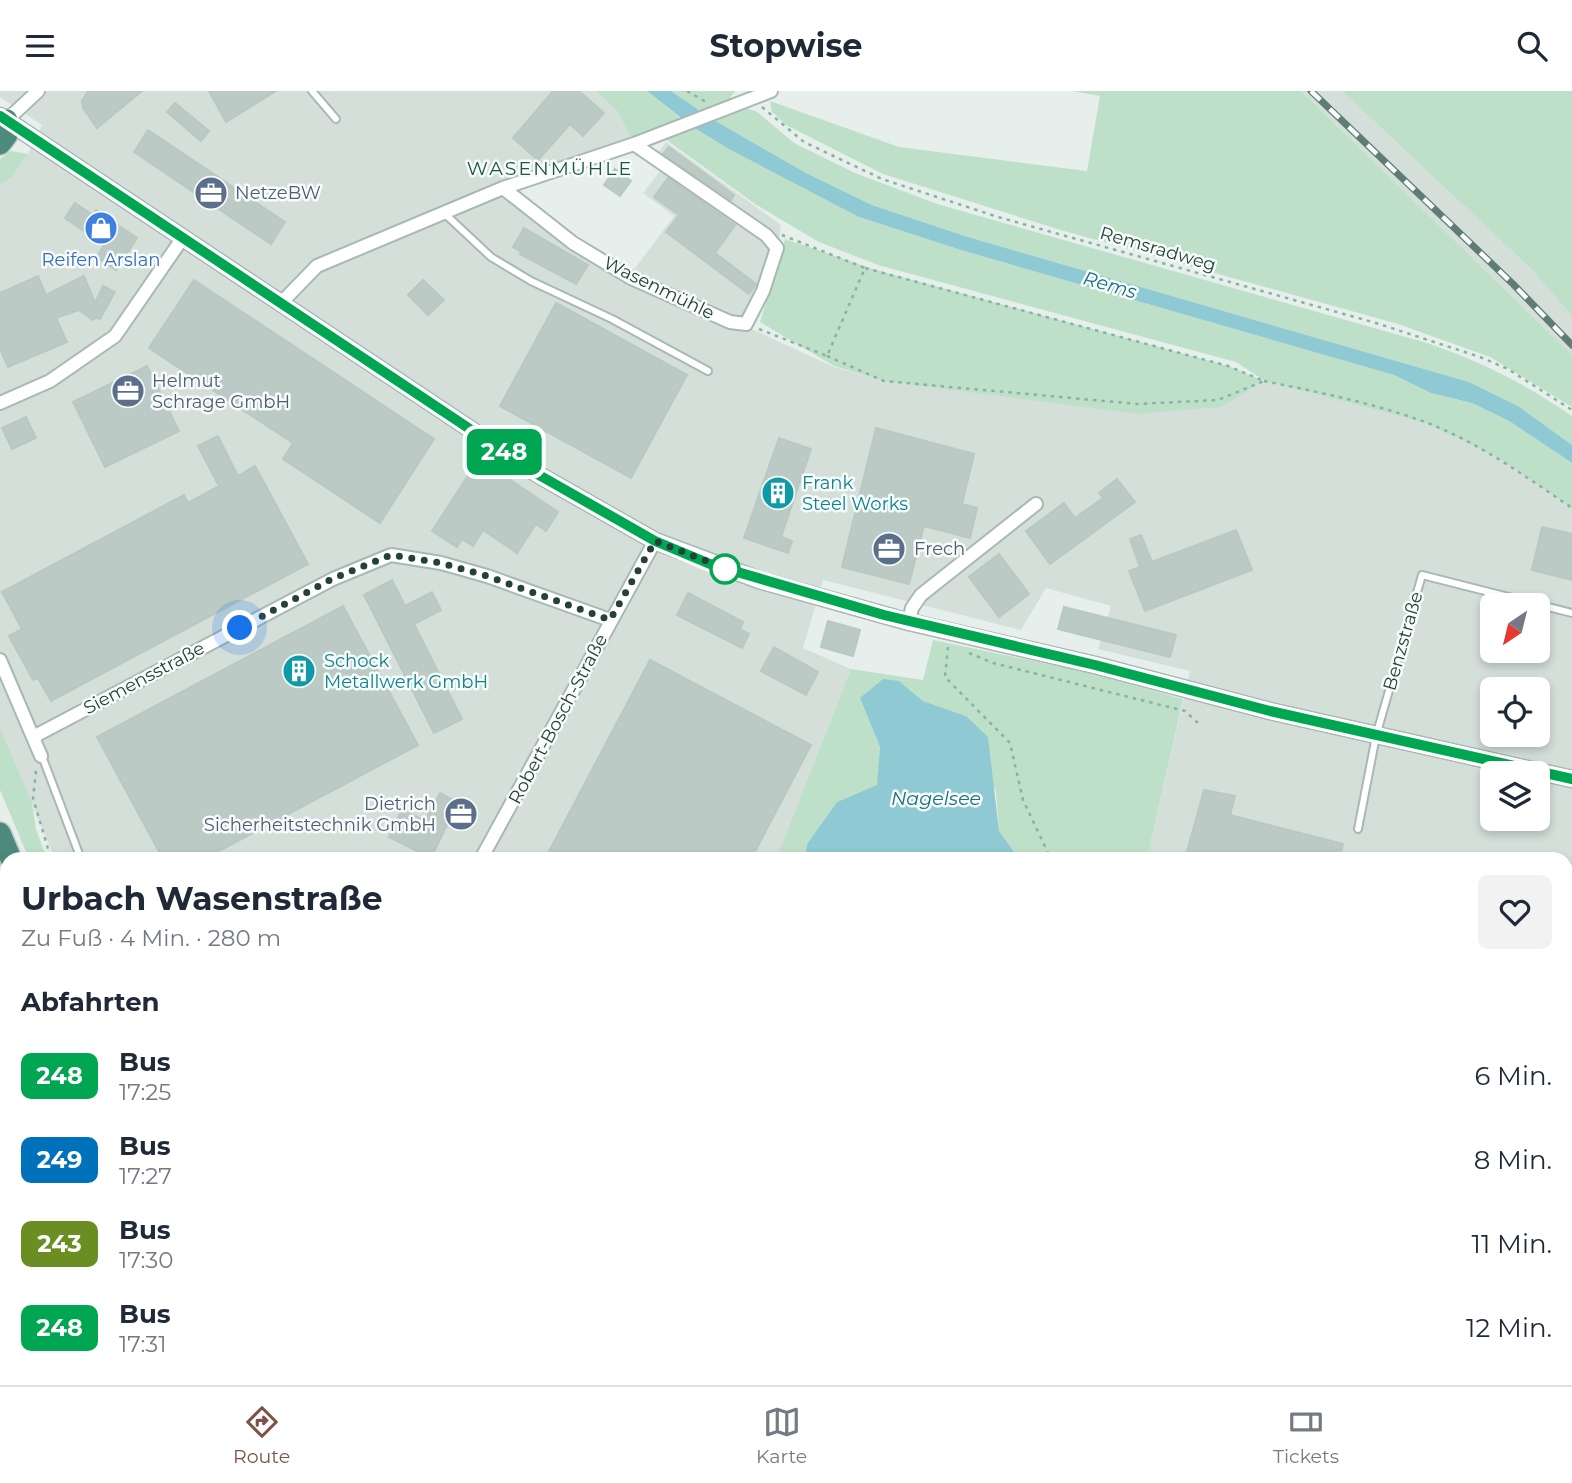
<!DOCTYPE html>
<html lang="de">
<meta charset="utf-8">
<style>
body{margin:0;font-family:Montserrat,sans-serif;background:#f2f2f3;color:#1f2937;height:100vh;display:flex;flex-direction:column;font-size:26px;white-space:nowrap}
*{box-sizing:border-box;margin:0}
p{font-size:23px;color:#747a83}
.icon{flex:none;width:38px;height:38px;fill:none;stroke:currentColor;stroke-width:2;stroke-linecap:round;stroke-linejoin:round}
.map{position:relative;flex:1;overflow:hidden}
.sheet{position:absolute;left:0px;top:761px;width:1573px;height:534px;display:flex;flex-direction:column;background:#fff;border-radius:21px 21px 0 0;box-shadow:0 4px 10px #0003}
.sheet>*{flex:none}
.badge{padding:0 14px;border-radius:10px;font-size:24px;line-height:46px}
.needle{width:46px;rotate:215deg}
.fabs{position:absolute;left:1480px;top:502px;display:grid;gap:14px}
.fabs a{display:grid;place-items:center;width:70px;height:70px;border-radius:10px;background:#fff;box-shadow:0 4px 10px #0003;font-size:35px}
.you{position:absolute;width:35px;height:35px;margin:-18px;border:5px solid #fff;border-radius:50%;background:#1a73e8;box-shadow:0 0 0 10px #1a73e833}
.map>.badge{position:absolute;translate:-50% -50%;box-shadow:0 0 0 4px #fff}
h2{padding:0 21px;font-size:26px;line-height:63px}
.round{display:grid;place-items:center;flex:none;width:74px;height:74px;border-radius:10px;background:#f2f2f3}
.head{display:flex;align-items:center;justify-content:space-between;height:119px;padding:0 21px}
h1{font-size:33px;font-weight:700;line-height:52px}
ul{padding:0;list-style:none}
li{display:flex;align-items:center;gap:21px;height:84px;padding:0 21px}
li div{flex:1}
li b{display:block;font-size:26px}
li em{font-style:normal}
li .badge{min-width:77px;font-weight:700;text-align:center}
header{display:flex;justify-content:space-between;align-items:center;height:91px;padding:0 21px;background:#fff;font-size:32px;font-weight:700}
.tabs{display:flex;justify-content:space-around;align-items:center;height:98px;border-top:2px solid #e0e1e3;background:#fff;font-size:19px;color:#747a83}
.tabs a{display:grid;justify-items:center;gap:4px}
.tabs .selected{color:#7f5249}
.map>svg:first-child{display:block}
.built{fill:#d4dfda;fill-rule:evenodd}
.green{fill:#bfe0c8}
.water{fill:#8ec9d4}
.building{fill:#bbcac4;stroke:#b8c9c2;stroke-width:2}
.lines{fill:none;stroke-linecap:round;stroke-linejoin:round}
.service-casing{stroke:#a8b8b2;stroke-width:10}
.minor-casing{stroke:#a8b8b2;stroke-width:16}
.tertiary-casing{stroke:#a8b8b2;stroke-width:19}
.trunk-casing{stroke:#c2cac8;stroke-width:24}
.path{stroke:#86b3a5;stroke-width:2.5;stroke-dasharray:3.5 5;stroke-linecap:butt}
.service{stroke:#fff;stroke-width:6}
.minor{stroke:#fff;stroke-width:12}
.tertiary{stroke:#fff;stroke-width:16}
.trunk{stroke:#4c8a7c;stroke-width:21}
.rail-casing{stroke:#5f7d75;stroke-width:7}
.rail{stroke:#f7fbf9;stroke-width:4.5;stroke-dasharray:13;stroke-linecap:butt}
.line-casing{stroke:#fff;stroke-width:16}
.line{stroke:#00a651;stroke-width:10}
.walk{stroke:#24423a;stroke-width:7;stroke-dasharray:0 12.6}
.stop-dot{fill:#fff;stroke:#00a651;stroke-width:3.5}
.labels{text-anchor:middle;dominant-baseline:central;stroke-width:5;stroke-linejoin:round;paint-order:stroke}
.service-label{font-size:18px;fill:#4e5e75;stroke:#f7fbf9;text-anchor:start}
.street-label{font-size:18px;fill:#24423a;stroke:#f7fbf9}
.shop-label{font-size:18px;fill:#366cbe;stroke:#f7fbf9}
.culture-label{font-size:18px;fill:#0d838f;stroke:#f7fbf9;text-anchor:start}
.neighbourhood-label{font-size:19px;letter-spacing:2px;fill:#1f5548;stroke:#f7fbf9}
.water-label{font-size:19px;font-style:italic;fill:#1c6f80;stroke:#f7fbf9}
</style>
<header><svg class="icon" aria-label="menu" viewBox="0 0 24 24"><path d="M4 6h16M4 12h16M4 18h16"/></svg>Stopwise<svg class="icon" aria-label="search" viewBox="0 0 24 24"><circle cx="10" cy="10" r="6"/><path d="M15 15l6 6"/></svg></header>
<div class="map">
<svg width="1572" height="1294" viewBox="0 0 1572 1294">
<rect width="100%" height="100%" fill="#e6efeb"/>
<!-- built -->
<path class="built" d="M0,0H596L618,21L630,46L503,106L568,153L627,188L674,125L643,102L663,76L657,64L666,51L781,134L777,166L741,233L834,276L884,290L1127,311L1213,307L1265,290L1425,332L1500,368L1572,417V922L1566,947V768H1147L1190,580L1098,558L1111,515L1046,497L1021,539L823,489L803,557L851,578L776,768H55L0,636V94L11,87L28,63L42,34L0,6ZM1493,514H1538V560H1493ZM1493,598H1538V644H1493ZM1493,682H1538V728H1493Z
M1301,0H1342L1530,177L1572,225V264Z"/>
<!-- green -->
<path class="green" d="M596,0H647L680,27L630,46L618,21Z
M671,0H735L728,10L702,21Z
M1072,0H1301L1572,264V316L1490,266L1398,233L1064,140L883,83L786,34L772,21L770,10L899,56L1087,80L1100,5Z
M1342,0H1572V225L1530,177Z
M740,16L756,20L794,52L855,82L937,113L1427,252C1484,272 1522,291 1572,325V354L1518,315L1469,291L968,146L872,114L806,82L712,28Z
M691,34L859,126L961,159L1346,270L1394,284L1431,302L1472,312L1509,330L1572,372V417L1500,368L1425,332L1265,290L1236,271L878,174L819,151L755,113L661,45Z
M11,60L28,63L11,87L0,94V68Z
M785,148L876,179L1228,275L1264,290L1221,316L1138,323L884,290L834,275L760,231Z
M933,549L1091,582L1183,608L1147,768H1019L999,740L996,701L966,625L923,610L899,590L860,607L880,656L878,694L837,711L807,753L805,768H776L851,578L923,589Z
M0,636L32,712L36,738L47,768H29L0,699Z
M0,853L7,869V1052L0,1056Z
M1572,878V1294H270L267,1288H1566V892Z
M7,1070V1288H186L189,1294H0V1073Z"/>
<!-- water -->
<path class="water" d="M647,0H671L712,28L806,82L872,114L968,146L1469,291L1518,315L1572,354V372L1509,330L1472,312L1431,302L1394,284L961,159L859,126L729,58L690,34Z
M883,588L899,590L923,610L966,625L988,646L999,740L1019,768H805L807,753L837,711L877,694L880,656L860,607Z"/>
<!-- building -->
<path class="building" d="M88,0H142L97,37L83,17L82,10Z
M209,0H276L226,31Z
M553,0H579L604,22L583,45L570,33L538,69L513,47Z
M175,12L209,40L201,50L167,21Z
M148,39L285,131L271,153L134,61Z
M669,56L734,104L731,109L663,63Z
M615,78L631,90L620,105L604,94Z
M668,87L735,134L715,162L756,193L749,203L666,141L679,124L654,106Z
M75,112L93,124L96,119L137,147L116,179L97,166L104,154L65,127Z
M524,137L588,174L576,193L520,163L521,161L513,156Z
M38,185L46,204L84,185L95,212L103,195L115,201L100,228L96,226L93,229L79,219L56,227L67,251L8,276L0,258V202Z
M194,189L434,348L380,432L283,368L293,352L149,257Z
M423,189L444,209L428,224L408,204Z
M556,212L687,284L631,387L500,315Z
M147,275L179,340L105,376L73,311Z
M26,326L36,347L12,358L2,337Z
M876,337L974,363L962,413L977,417L970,447L924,435L909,493L842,476Z
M218,345L238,385L255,375L308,473L51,610L38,587L33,589L9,545L22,538L2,501L184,404L188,412L219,395L198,355Z
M779,347L811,358L781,446L792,450L788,462L744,447Z
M479,368L558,421L546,440L536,433L517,462L483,439L473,455L462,448L457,456L432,440Z
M1117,388L1135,411L1050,473L1026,440L1064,412L1075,427L1103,407L1099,402Z
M1542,436L1572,443V489L1532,479Z
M1236,439L1252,479L1145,520L1129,480L1140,476L1130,448L1141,444L1152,471Z
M999,463L1029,503L999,526L969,486Z
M392,489L405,515L432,501L441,519L414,533L462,628L434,642L364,504Z
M688,502L743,531L740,538L749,543L742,557L677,524Z
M343,515L418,654L204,768H163L97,646Z
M1064,516L1176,544L1170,566L1058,538Z
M828,530L860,539L853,565L821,556Z
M774,556L818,581L806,604L761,580Z
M650,569L811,654L751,768H545Z
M1204,699L1235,705L1230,724L1343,753L1339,768H1185Z
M440,702L471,719L463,735L450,728L431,767L389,746L402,718L425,730Z"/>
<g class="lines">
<defs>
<path id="service" d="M312,0L336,28
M444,122L491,166L531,190L612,228L708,280
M42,665L81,768
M1358,738L1376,645L1422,484L1572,522"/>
<path id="minor" d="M7,29L38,0
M503,97L573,152L631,187L730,231L746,233L763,200L777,157L766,144L634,53
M281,212L317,175L503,97L634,53L771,0
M0,312L50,290L115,245L182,148
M909,531L912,517L921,504L1036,413
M0,569L41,665
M33,646L333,488L391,464L441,472L487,485L610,529
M481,768L655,450
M0,1068L7,1064"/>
<path id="tertiary" d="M0,25L539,384L655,450L759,489L909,531L1095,574L1270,620L1572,688"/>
<path id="trunk" d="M0,31L7,29V44L0,53
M0,742L11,768
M0,813L7,830
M204,1288L206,1294
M232,1288L235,1294"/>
</defs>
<!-- service casing -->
<use href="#service" class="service-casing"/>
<!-- minor casing -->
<use href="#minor" class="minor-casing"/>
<!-- tertiary casing -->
<use href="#tertiary" class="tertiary-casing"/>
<!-- trunk casing -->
<use href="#trunk" class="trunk-casing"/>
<!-- path -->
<path class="path" d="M687,0L706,11
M762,16L804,51L882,88L998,126L1376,232L1480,266L1508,278L1572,319
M759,238L827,265L865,177L782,144
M827,265L884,290L1138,313L1218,309L1264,290L1228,275L865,177
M1264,290C1318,301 1373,312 1425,331C1478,351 1525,385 1572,417
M948,556L945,586L1010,652L1023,709L1050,766L1057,768
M969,562L993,572L1185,620L1198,632
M36,680L33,707L51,768
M0,898L7,915
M0,1006L7,1003
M0,1100L7,1125
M1566,1197L1572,1189
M45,1288L47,1294
M265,1288L268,1294
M1284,1288L1290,1294
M1409,1288L1462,1292L1471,1288
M1362,1294L1370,1288"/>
<!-- service -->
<use href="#service" class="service"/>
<!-- minor -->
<use href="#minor" class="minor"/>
<!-- tertiary -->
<use href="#tertiary" class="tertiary"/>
<!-- trunk -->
<use href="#trunk" class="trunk"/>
<defs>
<path id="rail" d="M1311,0L1513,193L1572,254"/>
</defs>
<!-- rail casing -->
<use href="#rail" class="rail-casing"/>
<!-- rail -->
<use href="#rail" class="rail"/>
</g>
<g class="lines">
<defs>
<path id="line" d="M0,25L539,384L655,450L710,473L884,524L1095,574L1270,620L1572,688"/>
</defs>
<!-- line casing -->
<use href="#line" class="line-casing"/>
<!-- line -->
<use href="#line" class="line"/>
<!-- walk -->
<path class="walk" d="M240,537L332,488L391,464L441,472L487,485L610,529L655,450L735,481L725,478"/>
</g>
<!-- icons -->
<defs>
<symbol id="office-disc" viewBox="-11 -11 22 22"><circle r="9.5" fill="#5c6f8a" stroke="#f7fbf9"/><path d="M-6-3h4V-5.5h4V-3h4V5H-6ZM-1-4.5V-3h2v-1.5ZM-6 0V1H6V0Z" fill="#fff"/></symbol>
<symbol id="shop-disc" viewBox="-11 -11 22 22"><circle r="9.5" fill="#3f7fe0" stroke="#f7fbf9"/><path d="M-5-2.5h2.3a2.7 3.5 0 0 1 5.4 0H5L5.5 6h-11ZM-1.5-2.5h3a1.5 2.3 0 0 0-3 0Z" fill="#fff"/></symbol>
<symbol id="building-disc" viewBox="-11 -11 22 22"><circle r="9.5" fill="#0f9aa8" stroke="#f7fbf9"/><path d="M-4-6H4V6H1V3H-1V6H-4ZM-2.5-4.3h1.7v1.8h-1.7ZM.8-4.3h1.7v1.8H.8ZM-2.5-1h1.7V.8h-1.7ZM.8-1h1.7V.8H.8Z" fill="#fff"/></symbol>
</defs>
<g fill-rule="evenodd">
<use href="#office-disc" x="192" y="83" width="38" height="38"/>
<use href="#shop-disc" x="82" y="118" width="38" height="38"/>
<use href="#office-disc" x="109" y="281" width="38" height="38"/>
<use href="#building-disc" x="759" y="383" width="38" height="38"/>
<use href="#office-disc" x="870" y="439" width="38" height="38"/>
<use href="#building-disc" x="280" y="561" width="38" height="38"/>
<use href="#office-disc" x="442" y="704" width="38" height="38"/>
</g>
<!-- markers -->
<circle class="stop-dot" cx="725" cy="478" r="14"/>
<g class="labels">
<!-- service labels -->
<g class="service-label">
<text x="235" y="102">NetzeBW</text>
<text x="152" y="290">Helmut<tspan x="152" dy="21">Schrage GmbH</tspan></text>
<text x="914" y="458">Frech</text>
<text x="436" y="713" text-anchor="end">Dietrich<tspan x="436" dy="21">Sicherheitstechnik GmbH</tspan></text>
</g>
<!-- street labels -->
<g class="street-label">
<text transform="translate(1158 158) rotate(16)">Remsradweg</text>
<text transform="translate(659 197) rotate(26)">Wasenmühle</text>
<text transform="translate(1403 550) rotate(-74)">Benzstraße</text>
<text transform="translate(144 587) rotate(-28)">Siemensstraße</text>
<text transform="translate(558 628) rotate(-62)">Robert-Bosch-Straße</text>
</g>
<!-- shop labels -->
<g class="shop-label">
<text x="101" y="169">Reifen Arslan</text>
</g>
<!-- culture labels -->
<g class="culture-label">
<text x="802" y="392">Frank<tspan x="802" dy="21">Steel Works</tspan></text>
<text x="324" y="570">Schock<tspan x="324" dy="21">Metallwerk GmbH</tspan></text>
</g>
<!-- neighbourhood labels -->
<g class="neighbourhood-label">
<text x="550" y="77">WASENMÜHLE</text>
</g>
<!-- water labels -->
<g class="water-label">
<text transform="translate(1110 194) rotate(16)">Rems</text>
<text x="936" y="707">Nagelsee</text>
</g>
</g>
</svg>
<div class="fabs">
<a><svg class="needle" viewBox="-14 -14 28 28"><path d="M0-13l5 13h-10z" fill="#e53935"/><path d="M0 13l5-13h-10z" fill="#747a83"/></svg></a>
<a><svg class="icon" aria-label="locate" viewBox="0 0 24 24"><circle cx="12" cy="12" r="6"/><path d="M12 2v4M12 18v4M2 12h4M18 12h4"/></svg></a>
<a><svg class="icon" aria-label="layers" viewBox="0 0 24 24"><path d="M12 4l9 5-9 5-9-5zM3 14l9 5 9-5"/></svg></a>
</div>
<div class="you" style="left:240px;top:537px"></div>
<b class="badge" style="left:504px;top:361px;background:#00a651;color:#fff">248</b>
<section class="sheet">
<div class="head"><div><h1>Urbach Wasenstraße</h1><p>Zu Fuß · 4 Min. · 280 m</p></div><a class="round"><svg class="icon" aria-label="heart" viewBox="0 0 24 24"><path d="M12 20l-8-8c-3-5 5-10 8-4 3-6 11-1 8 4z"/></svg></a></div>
<h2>Abfahrten</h2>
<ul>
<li><span class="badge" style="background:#00a651;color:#fff">248</span><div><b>Bus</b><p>17:25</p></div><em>6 Min.</em></li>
<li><span class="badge" style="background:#0072bc;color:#fff">249</span><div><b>Bus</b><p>17:27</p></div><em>8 Min.</em></li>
<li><span class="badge" style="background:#6b8e23;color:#fff">243</span><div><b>Bus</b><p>17:30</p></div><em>11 Min.</em></li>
<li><span class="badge" style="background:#00a651;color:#fff">248</span><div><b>Bus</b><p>17:31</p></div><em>12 Min.</em></li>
</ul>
</section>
</div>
<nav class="tabs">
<a class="selected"><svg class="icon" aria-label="directions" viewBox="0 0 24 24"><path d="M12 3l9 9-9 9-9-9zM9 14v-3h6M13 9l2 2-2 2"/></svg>Route</a>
<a><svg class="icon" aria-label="map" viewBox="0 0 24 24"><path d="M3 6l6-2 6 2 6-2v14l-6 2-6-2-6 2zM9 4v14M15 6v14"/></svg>Karte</a>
<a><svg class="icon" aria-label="tickets" viewBox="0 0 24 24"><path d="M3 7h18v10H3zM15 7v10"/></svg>Tickets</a>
</nav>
